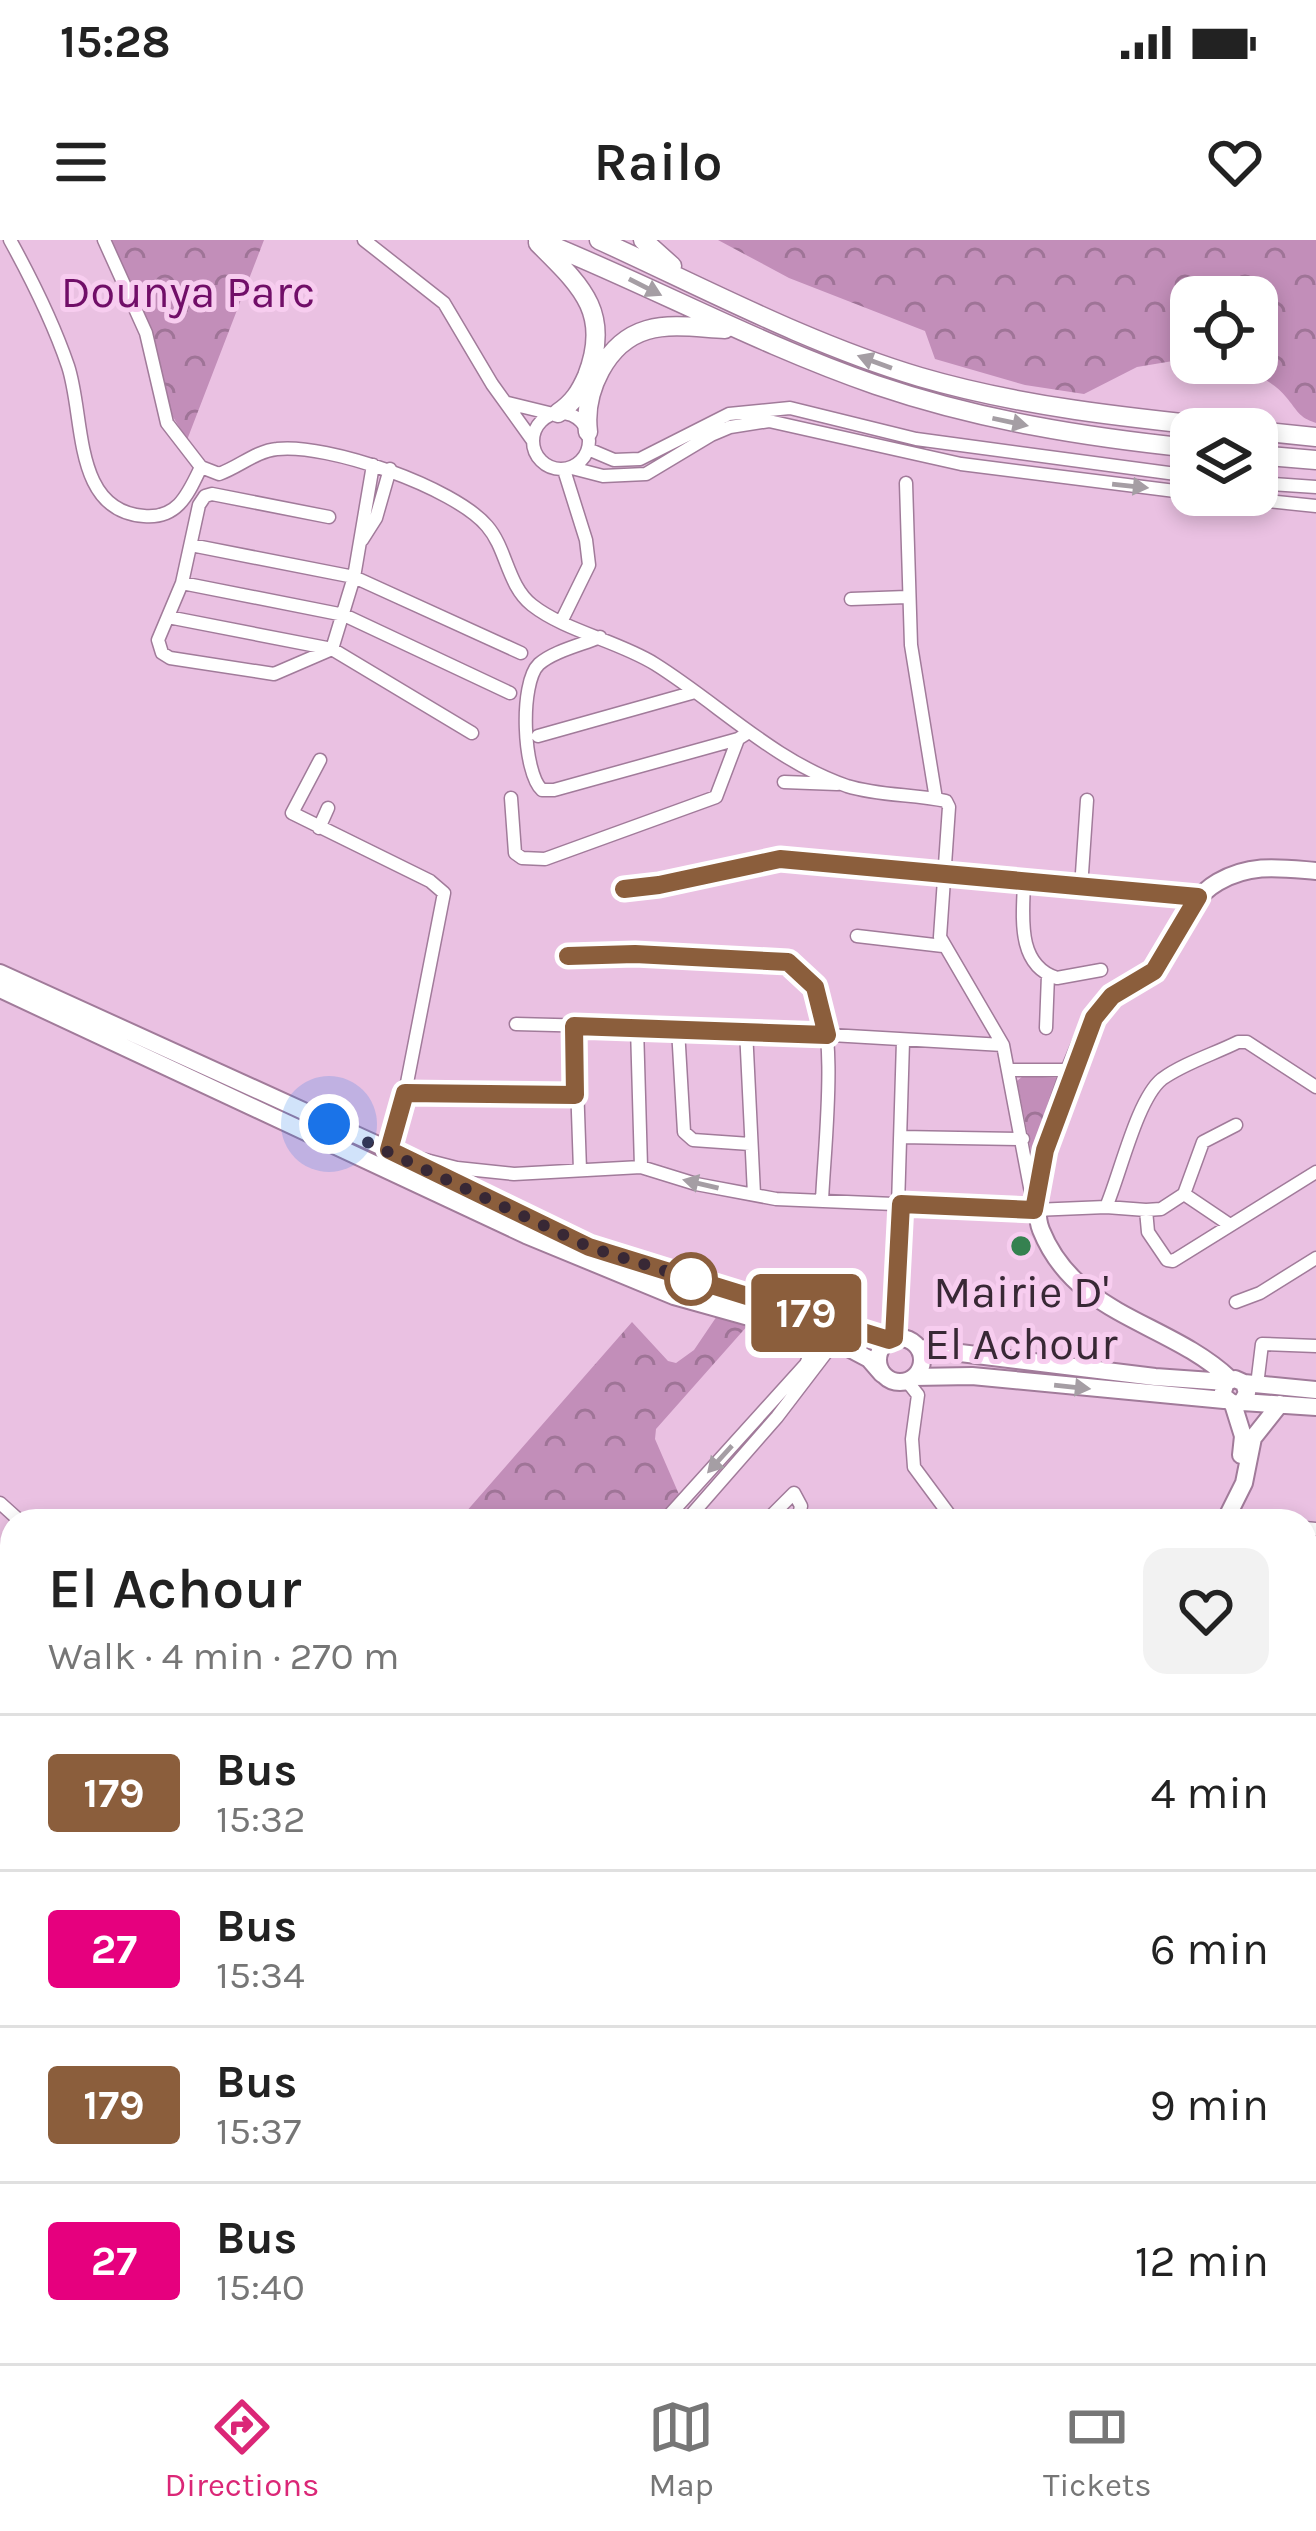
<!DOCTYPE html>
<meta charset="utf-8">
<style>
body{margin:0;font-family:Karla,sans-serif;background:#f2f2f2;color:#222;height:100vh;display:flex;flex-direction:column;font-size:45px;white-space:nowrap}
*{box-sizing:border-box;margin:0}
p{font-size:39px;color:#767676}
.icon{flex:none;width:66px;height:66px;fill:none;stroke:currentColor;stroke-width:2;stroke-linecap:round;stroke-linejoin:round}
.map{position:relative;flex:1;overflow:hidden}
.side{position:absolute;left:0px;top:1269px;width:1317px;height:855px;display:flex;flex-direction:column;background:#fff;border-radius:36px 36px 0 0;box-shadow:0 6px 18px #0003}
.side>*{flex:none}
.badge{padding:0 24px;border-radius:9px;font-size:42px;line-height:78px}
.fabs{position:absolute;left:1170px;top:36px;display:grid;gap:24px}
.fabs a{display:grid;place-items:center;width:108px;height:108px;border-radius:24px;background:#fff;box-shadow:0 6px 18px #0003;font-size:60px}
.you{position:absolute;width:60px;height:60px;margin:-30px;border:9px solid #fff;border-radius:50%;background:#1a73e8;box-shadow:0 0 0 18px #1a73e833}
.map>.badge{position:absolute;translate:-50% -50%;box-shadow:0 0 0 6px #fff}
.round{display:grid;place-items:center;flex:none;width:126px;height:126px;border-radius:24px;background:#f2f2f2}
.overview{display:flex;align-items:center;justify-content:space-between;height:204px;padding:0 48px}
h1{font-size:57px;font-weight:600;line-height:90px}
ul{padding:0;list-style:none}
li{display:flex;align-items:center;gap:36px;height:156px;padding:0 48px;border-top:3px solid #e0e0e0}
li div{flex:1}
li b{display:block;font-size:45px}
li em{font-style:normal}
li .badge{min-width:132px;font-weight:700;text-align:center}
.status{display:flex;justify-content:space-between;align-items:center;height:84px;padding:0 60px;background:#fff;direction:ltr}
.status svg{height:33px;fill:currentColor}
header{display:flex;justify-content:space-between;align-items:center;height:156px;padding:0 48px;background:#fff;font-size:54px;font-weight:600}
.menu{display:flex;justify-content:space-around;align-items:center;height:168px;border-top:3px solid #e0e0e0;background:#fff;font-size:33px;color:#767676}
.menu a{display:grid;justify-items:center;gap:6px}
.menu .on{color:#db2777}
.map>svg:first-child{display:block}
.park{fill:url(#park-crowns)}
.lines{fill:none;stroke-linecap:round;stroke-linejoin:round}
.stream{stroke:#1595ad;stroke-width:3}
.minor-casing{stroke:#a17b9a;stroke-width:15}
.major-casing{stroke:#a17b9a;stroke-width:20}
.highway-casing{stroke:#a17b9a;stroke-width:21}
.minor{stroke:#fff;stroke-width:12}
.major{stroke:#fff;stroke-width:16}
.highway{stroke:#fff;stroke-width:18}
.oneway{fill:#a59ea4}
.line-casing{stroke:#fff;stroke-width:27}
.line{stroke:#8b5e3c;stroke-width:18}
.walk{stroke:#382835;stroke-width:12;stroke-dasharray:0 21.6}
.poi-dot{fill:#358150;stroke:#f7cdef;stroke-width:4.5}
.stop-dot{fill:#fff;stroke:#8b5e3c;stroke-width:6}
.labels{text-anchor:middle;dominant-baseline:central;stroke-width:10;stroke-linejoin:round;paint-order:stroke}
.park-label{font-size:45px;fill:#710e68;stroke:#f7cdef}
.poi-label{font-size:45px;fill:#382835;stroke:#f7cdef}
</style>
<div class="status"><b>15:28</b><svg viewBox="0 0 49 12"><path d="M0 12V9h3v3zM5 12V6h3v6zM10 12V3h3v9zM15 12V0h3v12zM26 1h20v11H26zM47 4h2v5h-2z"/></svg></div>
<header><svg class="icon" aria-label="menu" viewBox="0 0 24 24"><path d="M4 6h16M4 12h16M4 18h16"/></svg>Railo<svg class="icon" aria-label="heart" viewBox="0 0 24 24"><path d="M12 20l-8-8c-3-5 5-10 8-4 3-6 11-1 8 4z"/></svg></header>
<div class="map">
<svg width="1316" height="2123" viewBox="0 0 1316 2123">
<defs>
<pattern id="park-crowns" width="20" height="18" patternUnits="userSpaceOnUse" patternTransform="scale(3)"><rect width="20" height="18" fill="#c28eb9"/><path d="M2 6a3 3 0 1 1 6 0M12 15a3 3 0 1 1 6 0" fill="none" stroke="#9f7497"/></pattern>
</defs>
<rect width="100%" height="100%" fill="#eac1e2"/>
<!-- park -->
<path class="park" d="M110,0H264L187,200L173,177L141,73Z
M718,0H1316V183C1298,177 1298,171 1286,157C1273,140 1243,127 1222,123H1257V57H1191V118L1137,127L1084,154L1025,145L935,119L925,91L789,38Z
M1023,836L1061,838L1032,916L1017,841Z
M717,1076L749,1084L656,1189L655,1199L681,1259L662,1281H458L632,1082L668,1121L676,1123L694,1110Z"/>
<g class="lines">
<!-- stream -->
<path class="stream" d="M16,2123L46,2112"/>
<defs>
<path id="minor" d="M10,0C32,40 53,82 68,126C85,177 72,271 144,276C178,279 188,254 201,227L167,183L146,93L104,0
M364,0L444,63L492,144L533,201
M508,163L553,174
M533 201a28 28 0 1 1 56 0a28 28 0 1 1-56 0Z
M588,209L614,220L640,219L729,174L790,168L916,199L1191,236
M201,227L219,234C239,227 256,211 277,209C327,203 454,247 487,286C507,309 507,345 532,365C565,391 618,401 655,424C719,464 774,521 847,546C879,556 913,554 946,561L949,567L940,697L1003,805L1033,963
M572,228L603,236L646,234L711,195L730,187L769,181L961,224L1191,253
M906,243L911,405L936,559
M1257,243L1316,247
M1208,255L1316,266
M329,277L212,254L205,256L199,265L182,343L158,400L162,413L170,418L274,434L332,409L354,337L373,225
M362,300L376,278L390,229
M191,305L354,337L521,413
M182,343L344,375L510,453
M851,359L907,357
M168,377L332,409L472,493
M562,380L589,325L586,300L564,230
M600,397C581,405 554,411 539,424C519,443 523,533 542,550H554L738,499L749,492
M538,496L695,452
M320,520L292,573L430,641L444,653L405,853L389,910L393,911
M784,542L837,544
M511,558L515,613L522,618L545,619L716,557L738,499
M319,588L328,568
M1024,642C1023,676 1016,725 1057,738L1101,730
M1081,648L1087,560
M624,649L659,645L780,619L1198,657
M857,696L943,706
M568,716L635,714L770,721C790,722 805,729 815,748C839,790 824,909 822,961
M516,784L746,790L1003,805
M575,786L580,930
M637,787L641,927
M1046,788L1048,735
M678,789L684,892L693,900L750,904
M746,790L754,954
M1009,830H1072
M405,853L575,855
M900,897L1023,899
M418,918L457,928L514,934L641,927L696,944L776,959L1034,970L1106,967L1146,970L1161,969L1184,954L1203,902L1236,885
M1184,954L1230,985
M1106,967C1120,935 1137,859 1162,839C1184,823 1214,814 1238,802H1247L1316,847
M1146,970L1148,992L1167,1020L1173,1021L1316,932
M1236,1062L1260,1053L1316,1018
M894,1098L903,801
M907,1141L918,1155L912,1199L914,1227L954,1281
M1257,1145L1262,1104L1316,1106
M0,1263L20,1281
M664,1281L806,1124L818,1096
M686,1281L777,1177L835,1101
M766,1281L794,1253L801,1266L798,1281
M1305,1288L1316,1289
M0,1329L12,1339
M1305,1330L1316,1326
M0,1362L12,1372
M1309,1362L1316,1359
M0,1416L12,1427
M1305,1429L1316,1424
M0,1440L12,1450
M1305,1478L1316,1473
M0,1500L12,1485
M1305,1516L1316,1511
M1305,1557L1316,1555
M1305,1577L1316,1584
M1305,1632L1316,1619
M0,1690L12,1689
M1305,1706L1316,1693
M0,1726L12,1711
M0,1789L12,1773
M1305,1825L1316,1766
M1305,1855L1316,1856
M0,1875L12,1859
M0,1928L12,1924
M1305,1998L1316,2033
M948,2112L963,2123
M675,2123L681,2112
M1002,2123L1008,2112
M1101,2123L1108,2112
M1256,2123L1261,2112"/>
<path id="major" d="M0,733L389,910L589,1007L889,1100
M0,749L526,995L674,1056L835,1101L869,1119L882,1134
M878 1120a22 22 0 1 1 44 0a22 22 0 1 1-44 0Z
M920,1108L1155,1137L1226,1142
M914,1137L972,1136L1224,1160
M1230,1139C1168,1081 1076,1077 1041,990C1024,949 1074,799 1103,765C1119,746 1147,744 1162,723C1182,694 1185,661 1218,642C1251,623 1280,628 1316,631
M1244,1143L1316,1150
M1242,1162L1247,1153L1244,1143L1235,1139L1226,1142L1222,1155L1233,1164L1242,1162L1316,1167
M1233,1164L1243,1196L1241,1215
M1225,1281L1244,1243L1253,1198L1280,1164
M469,2123L484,2112
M489,2123L504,2112"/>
<path id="highway" d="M538,0C652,46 760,105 876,145C979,180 1084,197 1191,208
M599,0C704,48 809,104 920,137C1022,167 1131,178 1237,189
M643,0L672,26
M538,3C580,45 612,72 587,136C580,152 573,163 558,173
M1257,191L1316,197
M588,192C583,152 606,102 647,90C672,83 700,88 725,89
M1257,215L1316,220"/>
</defs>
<!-- minor casing -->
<use href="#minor" class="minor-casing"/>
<!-- major casing -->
<use href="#major" class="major-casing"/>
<!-- highway casing -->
<use href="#highway" class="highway-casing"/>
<!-- minor -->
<use href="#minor" class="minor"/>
<!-- major -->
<use href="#major" class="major"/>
<!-- highway -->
<use href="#highway" class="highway"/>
</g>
<!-- one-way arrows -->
<defs><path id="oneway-solid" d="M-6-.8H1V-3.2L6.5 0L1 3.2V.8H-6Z" transform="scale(3)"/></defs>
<g class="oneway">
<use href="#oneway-solid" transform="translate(645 47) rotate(27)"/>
<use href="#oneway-solid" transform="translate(875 122) rotate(-160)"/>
<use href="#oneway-solid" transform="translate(1010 182) rotate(12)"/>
<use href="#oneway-solid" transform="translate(1130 246) rotate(6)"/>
<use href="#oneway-solid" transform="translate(701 944) rotate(-167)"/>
<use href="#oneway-solid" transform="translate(1072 1147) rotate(6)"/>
<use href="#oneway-solid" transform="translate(720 1219) rotate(132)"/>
</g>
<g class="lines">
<defs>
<path id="line" d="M568,716L635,714L788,722L815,747L827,795L574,786L575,855L405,853L389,910L589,1007L889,1100L894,1098L901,964L1034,970L1045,910L1094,778L1112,756L1154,731L1198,657L780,619L659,645L624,649"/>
</defs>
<!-- line casing -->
<use href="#line" class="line-casing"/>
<!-- line -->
<use href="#line" class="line"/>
<!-- walk -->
<path class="walk" d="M329,884L589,1007L691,1039"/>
</g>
<!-- markers -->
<circle class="poi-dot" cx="1021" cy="1006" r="12"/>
<circle class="stop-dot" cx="691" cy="1039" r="24"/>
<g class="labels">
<!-- park labels -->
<g class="park-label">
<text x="188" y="52">Dounya Parc</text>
</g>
<!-- poi labels -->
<g class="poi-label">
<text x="1021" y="1052">Mairie D'<tspan x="1021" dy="52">El Achour</tspan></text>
</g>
</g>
</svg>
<div class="fabs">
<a><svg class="icon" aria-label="locate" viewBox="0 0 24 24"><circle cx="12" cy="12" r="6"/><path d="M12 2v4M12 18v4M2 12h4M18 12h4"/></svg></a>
<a><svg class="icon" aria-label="layers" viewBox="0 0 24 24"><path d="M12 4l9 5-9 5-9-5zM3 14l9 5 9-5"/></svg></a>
</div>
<div class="you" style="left:329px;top:884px"></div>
<b class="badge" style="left:806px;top:1073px;background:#8b5e3c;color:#fff">179</b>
<section class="side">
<div class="overview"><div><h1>El Achour</h1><p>Walk · 4 min · 270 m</p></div><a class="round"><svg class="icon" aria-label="heart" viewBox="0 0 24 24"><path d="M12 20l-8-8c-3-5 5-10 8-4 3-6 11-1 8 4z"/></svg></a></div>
<ul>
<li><span class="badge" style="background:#8b5e3c;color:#fff">179</span><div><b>Bus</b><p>15:32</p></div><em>4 min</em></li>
<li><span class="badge" style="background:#e6007e;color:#fff">27</span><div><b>Bus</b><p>15:34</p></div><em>6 min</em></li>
<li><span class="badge" style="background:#8b5e3c;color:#fff">179</span><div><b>Bus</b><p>15:37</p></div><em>9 min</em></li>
<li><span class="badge" style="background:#e6007e;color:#fff">27</span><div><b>Bus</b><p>15:40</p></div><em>12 min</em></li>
</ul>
</section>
</div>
<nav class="menu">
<a class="on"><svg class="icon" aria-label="directions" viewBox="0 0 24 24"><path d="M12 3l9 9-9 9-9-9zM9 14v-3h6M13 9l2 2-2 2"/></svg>Directions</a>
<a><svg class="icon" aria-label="map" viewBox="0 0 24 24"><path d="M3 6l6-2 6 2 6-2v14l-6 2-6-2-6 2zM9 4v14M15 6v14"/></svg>Map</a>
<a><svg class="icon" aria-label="tickets" viewBox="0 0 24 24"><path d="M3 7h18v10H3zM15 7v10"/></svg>Tickets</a>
</nav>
